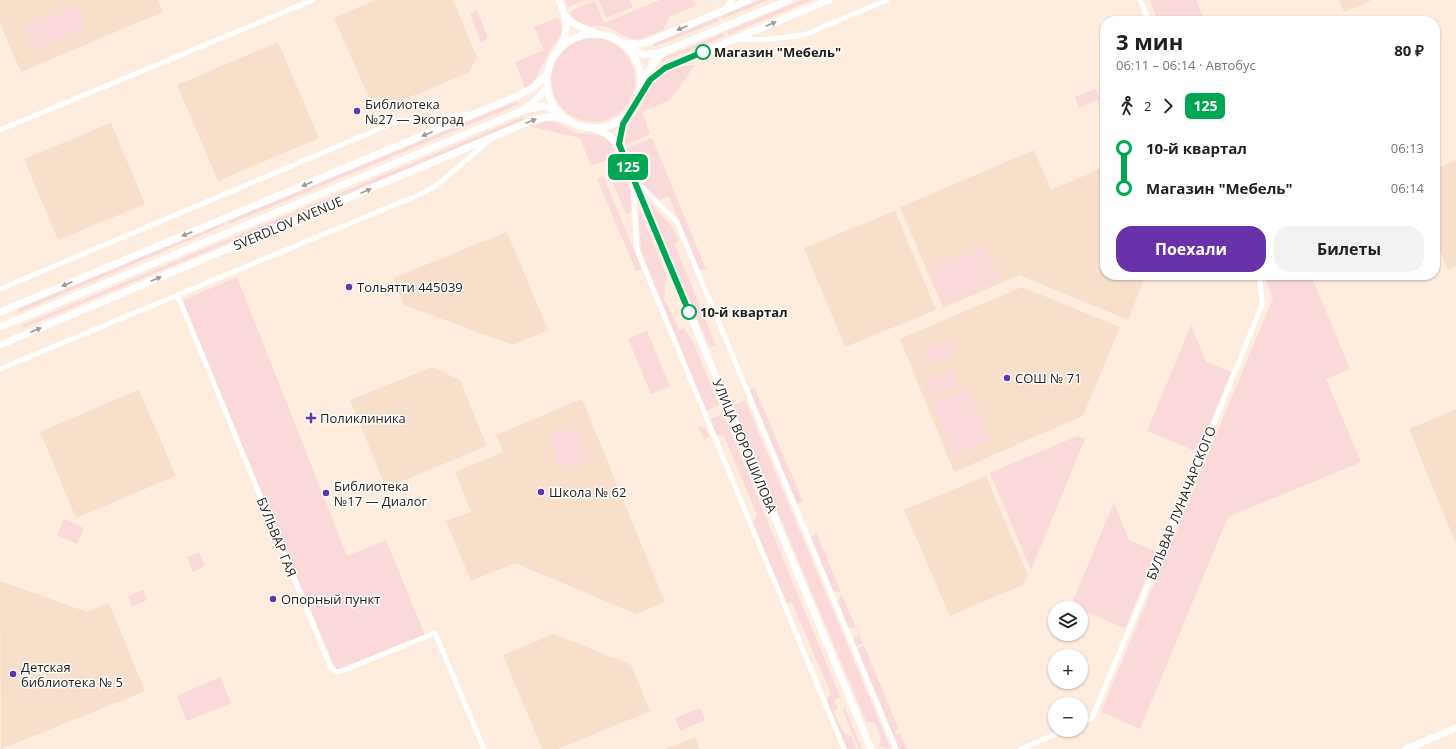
<!DOCTYPE html>
<html lang="ru">
<meta charset="utf-8">
<style>
body{margin:0;font-family:"Open Sans",sans-serif;background:#f2f2f2;color:#202124;height:100vh;display:flex;flex-direction:column;font-size:15px;white-space:nowrap}
*{box-sizing:border-box;margin:0}
p{font-size:13px;color:#757577}
.icon{flex:none;width:22px;height:22px;fill:none;stroke:currentColor;stroke-width:2;stroke-linecap:round;stroke-linejoin:round}
.map{position:relative;flex:1;overflow:hidden}
.sheet{position:absolute;left:1100px;top:16px;width:340px;height:264px;display:flex;flex-direction:column;background:#fff;border-radius:16px;box-shadow:0 1px 3px #0004}
.sheet>*{flex:none}
.badge{padding:0 8px;border-radius:6px;font-size:14px;line-height:26px}
.controls{position:absolute;left:1048px;top:601px;display:grid;gap:8px}
.controls a{display:grid;place-items:center;width:40px;height:40px;border-radius:50%;background:#fff;box-shadow:0 1px 3px #0004;font-size:20px}
.map>.badge{position:absolute;translate:-50% -50%;box-shadow:0 0 0 2px #fff}
.legs{display:flex;align-items:center;gap:6px;height:44px;padding:0 16px;font-size:13px}
.legs p{margin-inline-start:auto}
.overview{display:flex;align-items:center;justify-content:space-between;height:68px;padding:0 16px}
h1{font-size:22px;font-weight:700;line-height:30px}
.action{display:flex;gap:8px;margin-top:auto;padding:8px 16px}
.action a{flex:1;height:46px;border-radius:16px;background:#6a32a8;color:#fff;font-size:16px;font-weight:700;line-height:46px;text-align:center}
.action a+a{background:#f2f2f2;color:#202124}
ul{padding:0 16px;list-style:none}
li{display:flex;align-items:center;gap:14px;height:40px;font-size:15px}
li i{display:grid;place-items:center;width:6px;height:100%;margin:0 5px;background:currentColor}
li i::after{content:'';width:10px;height:10px;margin:-5px;border:3px solid;border-radius:50%;background:#fff}
li p{margin-inline-start:auto}
li:first-child i{background:linear-gradient(#0000 50%,currentColor 0)}
li:last-child i{background:linear-gradient(currentColor 50%,#0000 0)}
.map>svg:first-child{display:block}
.built{fill:#f6dfcb}
.green{fill:#fad9db}
.lines{fill:none;stroke-linecap:round;stroke-linejoin:round}
.minor{stroke:#fff;stroke-width:5}
.secondary{stroke:#fff;stroke-width:7}
.oneway{fill:#9c9997}
.line-1-casing{stroke:#fff;stroke-width:9}
.line-1{stroke:#00a651;stroke-width:6}
.stop-1-dot{fill:#fff;stroke:#00a651;stroke-width:2}
.poi-dot{fill:#6a32a8;stroke:#fff;stroke-width:1.5}
.labels{text-anchor:middle;dominant-baseline:central;stroke-width:3;stroke-linejoin:round;paint-order:stroke}
.stop-label{font-size:13px;font-weight:bold;fill:#221c17;stroke:#fff;text-anchor:start}
.poi-label{font-size:13px;fill:#221c17;stroke:#fff;text-anchor:start}
.street-label{font-size:13px;fill:#221c17;stroke:#fff}
</style>
<div class="map">
<svg width="1456" height="749" viewBox="0 0 1456 749">
<rect width="100%" height="100%" fill="#feecde"/>
<!-- built -->
<path class="built" d="M0,0H158L163,12L21,72L0,23Z
M375,0H453L477,57L469,72L375,112L334,18Z
M1339,0H1372L1344,12Z
M278,42L319,138L218,181L177,85Z
M111,123L145,204L58,240L24,159Z
M1034,150L1051,190L1105,167V275H1146L1128,320L1019,275L943,308L900,207Z
M1456,160V267L1448,270L1435,237V169Z
M895,211L936,310L845,347L804,248Z
M507,232L548,330L513,345L404,305L393,278Z
M1022,287L1120,327L1083,416L954,472L900,339Z
M432,367L460,380L487,446L386,488L350,400Z
M139,390L176,476L76,518L40,432Z
M582,399L665,602L636,614L515,563L471,581L446,521L471,512L455,472L503,452L496,435Z
M1456,409V544L1409,429Z
M986,476L1028,576L1023,585L950,616L904,510Z
M0,581L87,612L109,603L145,691L1,749Z
M554,634L631,665L650,711L558,749H542L503,655Z
M695,737L700,749H665Z"/>
<!-- green -->
<path class="green" d="M565,0H586L568,7Z
M599,0H630L633,7L606,18Z
M660,0H694L696,6L669,17L663,30L640,39L633,40L608,27L579,25L574,20L570,11L595,1L604,23Z
M759,0H768L722,19L721,16Z
M802,0H812L728,35L727,31Z
M1150,0H1196L1205,21H1158Z
M76,4L86,29L33,51L23,26Z
M477,10L488,38L481,43L470,14Z
M558,17L561,25V34L546,57L534,82L525,88L515,62L544,50L534,27Z
M717,17L719,21L656,46H653L655,43Z
M723,33L725,36L662,62L659,61L661,59Z
M551 80a42 42 0 1 1 84 0a42 42 0 1 1-84 0Z
M695,65L670,100L642,112L650,134L626,145L624,130L639,110L650,85L659,74L676,66Z
M1095,89L1100,99L1079,108L1075,97Z
M517,101L519,104L229,224L228,221Z
M523,117L524,120L236,240L234,237Z
M547,121L555,122L577,133L603,136L610,142L630,189L631,210L630,213L626,214L612,180L615,179L607,160L591,166L580,138L532,127Z
M652,138L706,269L699,270L696,267L669,196L657,201L641,182L627,148Z
M603,176L642,269L636,271L597,179Z
M649,202L670,224L679,240L675,245L716,346L713,347L707,342Z
M638,207L666,274L664,300L670,308L679,330L684,328L693,342L719,405L706,411L641,251Z
M224,223L225,225L20,312L18,309Z
M231,238L232,241L23,328L22,325Z
M984,247L998,281L943,304L929,269Z
M1264,275H1311L1350,369L1326,379L1361,462L1228,517L1140,729L1101,712L1273,298Z
M237,277L347,556L386,540L425,635L336,670L181,301Z
M1191,325L1206,362L1231,372L1198,452L1147,431Z
M647,331L670,386L651,394L628,339Z
M948,339L955,354L929,365L922,350Z
M953,371L959,386L932,397L926,382Z
M755,388L803,502L797,504L749,390Z
M967,388L989,441L954,455L932,402Z
M745,400L891,749L879,746L881,739L875,723L866,721L733,406Z
M723,414L862,749H859L843,711L844,706L840,697L834,700L838,709L833,711C838,720 841,734 852,737L856,749H847L828,703L827,698L831,694L792,603H789L786,601L752,523L757,515L724,436L716,435L710,419Z
M575,426L588,458L561,469L548,437Z
M698,426L705,428L709,437L704,440Z
M1077,436L1085,439L1031,570L990,473Z
M1114,503L1129,540L1157,552L1125,628L1081,610V608L1071,605Z
M64,519L84,528L77,544L57,535Z
M816,532L841,592H833L811,538Z
M199,552L205,566L193,572L187,557Z
M143,590L147,600L132,607L128,596Z
M842,596L856,627L852,629L848,627L837,601L838,599Z
M859,634L863,643L856,647L854,638Z
M864,645L899,730L895,732L896,735L900,733L907,749H899L857,648Z
M220,677L231,703L187,721L177,696Z
M700,708L705,720L680,731L675,718Z"/>
<g class="lines">
<!-- minor -->
<path class="minor" d="M1140,0L1149,21
M724,10L732,0
M738,39L761,40L804,35L887,0
M0,130L313,0
M633,182L637,250L844,749
M637,182L677,222L896,749
M0,289L398,121L469,114
M178,296L331,668L336,672L342,671L435,633L484,749
M0,369L423,193L436,186L491,139
M1081,723L1092,718L1162,551L1262,305L1260,280L1258,275
M1021,749L1065,730"/>
<!-- secondary -->
<path class="secondary" d="M559,0C566,17 570,28 561,45
M567,18L576,25L593,32
M547 81a47 47 0 1 1 94 0a47 47 0 1 1-94 0Z
M626,43L640,44L648,42L749,0
M631,49L644,55L663,52L789,0
M643,81L653,63L663,53
M642,93L650,80L665,68L829,0
M526,108L535,101L547,87
M593,128L605,133L619,144L871,749
M619,144L620,133L627,118
M0,312L517,96L534,87L547,74
M0,327L524,110L543,106L557,111
M0,345L528,122C550,114 557,115 577,125
M1406,749L1456,728"/>
</g>
<!-- one-way arrows -->
<defs><path id="oneway-solid" d="M-6-.8H1V-3.2L6.5 0L1 3.2V.8H-6Z"/></defs>
<g class="oneway">
<use href="#oneway-solid" transform="translate(771 24) rotate(-23)"/>
<use href="#oneway-solid" transform="translate(682 28) rotate(157)"/>
<use href="#oneway-solid" transform="translate(531 121) rotate(-21)"/>
<use href="#oneway-solid" transform="translate(427 134) rotate(157)"/>
<use href="#oneway-solid" transform="translate(307 184) rotate(157)"/>
<use href="#oneway-solid" transform="translate(366 191) rotate(-23)"/>
<use href="#oneway-solid" transform="translate(187 234) rotate(157)"/>
<use href="#oneway-solid" transform="translate(156 279) rotate(-23)"/>
<use href="#oneway-solid" transform="translate(67 284) rotate(157)"/>
<use href="#oneway-solid" transform="translate(36 330) rotate(-23)"/>
</g>
<g class="lines">
<defs>
<path id="line-1" d="M689,312L619,144L623,124L650,80L665,68L703,52"/>
</defs>
<!-- line-1 casing -->
<use href="#line-1" class="line-1-casing"/>
<!-- line-1 -->
<use href="#line-1" class="line-1"/>
</g>
<!-- markers -->
<g class="stop-1-dot">
<circle cx="703" cy="52" r="7"/>
<circle cx="689" cy="312" r="7"/>
</g>
<g class="poi-dot">
<circle cx="357" cy="111" r="4"/>
<circle cx="349" cy="287" r="4"/>
<circle cx="1007" cy="378" r="4"/>
<path d="M309 412h4v4h4v4h-4v4h-4v-4h-4v-4h4z"/>
<circle cx="541" cy="492" r="4"/>
<circle cx="326" cy="493" r="4"/>
<circle cx="273" cy="599" r="4"/>
<circle cx="13" cy="674" r="4"/>
</g>
<g class="labels">
<!-- stop labels -->
<g class="stop-label">
<text x="714" y="52">Магазин "Мебель"</text>
<text x="700" y="312">10-й квартал</text>
</g>
<!-- poi labels -->
<g class="poi-label">
<text x="365" y="104">Библиотека<tspan x="365" dy="15">№27 — Экоград</tspan></text>
<text x="357" y="287">Тольятти 445039</text>
<text x="1015" y="378">СОШ № 71</text>
<text x="320" y="418">Поликлиника</text>
<text x="334" y="486">Библиотека<tspan x="334" dy="15">№17 — Диалог</tspan></text>
<text x="549" y="492">Школа № 62</text>
<text x="281" y="599">Опорный пункт</text>
<text x="21" y="667">Детская<tspan x="21" dy="15">библиотека № 5</tspan></text>
</g>
<!-- street labels -->
<g class="street-label">
<text transform="translate(288 223) rotate(-23)">SVERDLOV AVENUE</text>
<text transform="translate(745 446) rotate(67)">УЛИЦА ВОРОШИЛОВА</text>
<text transform="translate(1181 503) rotate(-68)">БУЛЬВАР ЛУНАЧАРСКОГО</text>
<text transform="translate(277 537) rotate(68)">БУЛЬВАР ГАЯ</text>
</g>
</g>
</svg>
<div class="controls">
<a><svg class="icon" aria-label="layers" viewBox="0 0 24 24"><path d="M12 4l9 5-9 5-9-5zM3 14l9 5 9-5"/></svg></a>
<a>+</a>
<a>−</a>
</div>
<b class="badge" style="left:628px;top:167px;background:#00a651;color:#fff">125</b>
<section class="sheet">
<div class="overview"><div><h1>3 мин</h1><p>06:11 – 06:14 · Автобус</p></div><b>80 ₽</b></div>
<div class="legs"><svg class="icon" aria-label="walk" viewBox="0 0 24 24"><circle cx="13" cy="4" r="2"/><path d="M13 8l-2 6 4 7M11 14l-3 7M7 12l3-4h3l4 4"/></svg>2<svg class="icon" aria-label="forward" viewBox="0 0 24 24"><path d="M9 5l7 7-7 7"/></svg><b class="badge" style="background:#00a651;color:#fff">125</b></div>
<ul>
<li><i style="color:#00a651"></i><b>10-й квартал</b><p>06:13</p></li>
<li><i style="color:#00a651"></i><b>Магазин &quot;Мебель&quot;</b><p>06:14</p></li>
</ul>
<div class="action"><a>Поехали</a><a>Билеты</a></div>
</section>
</div>
